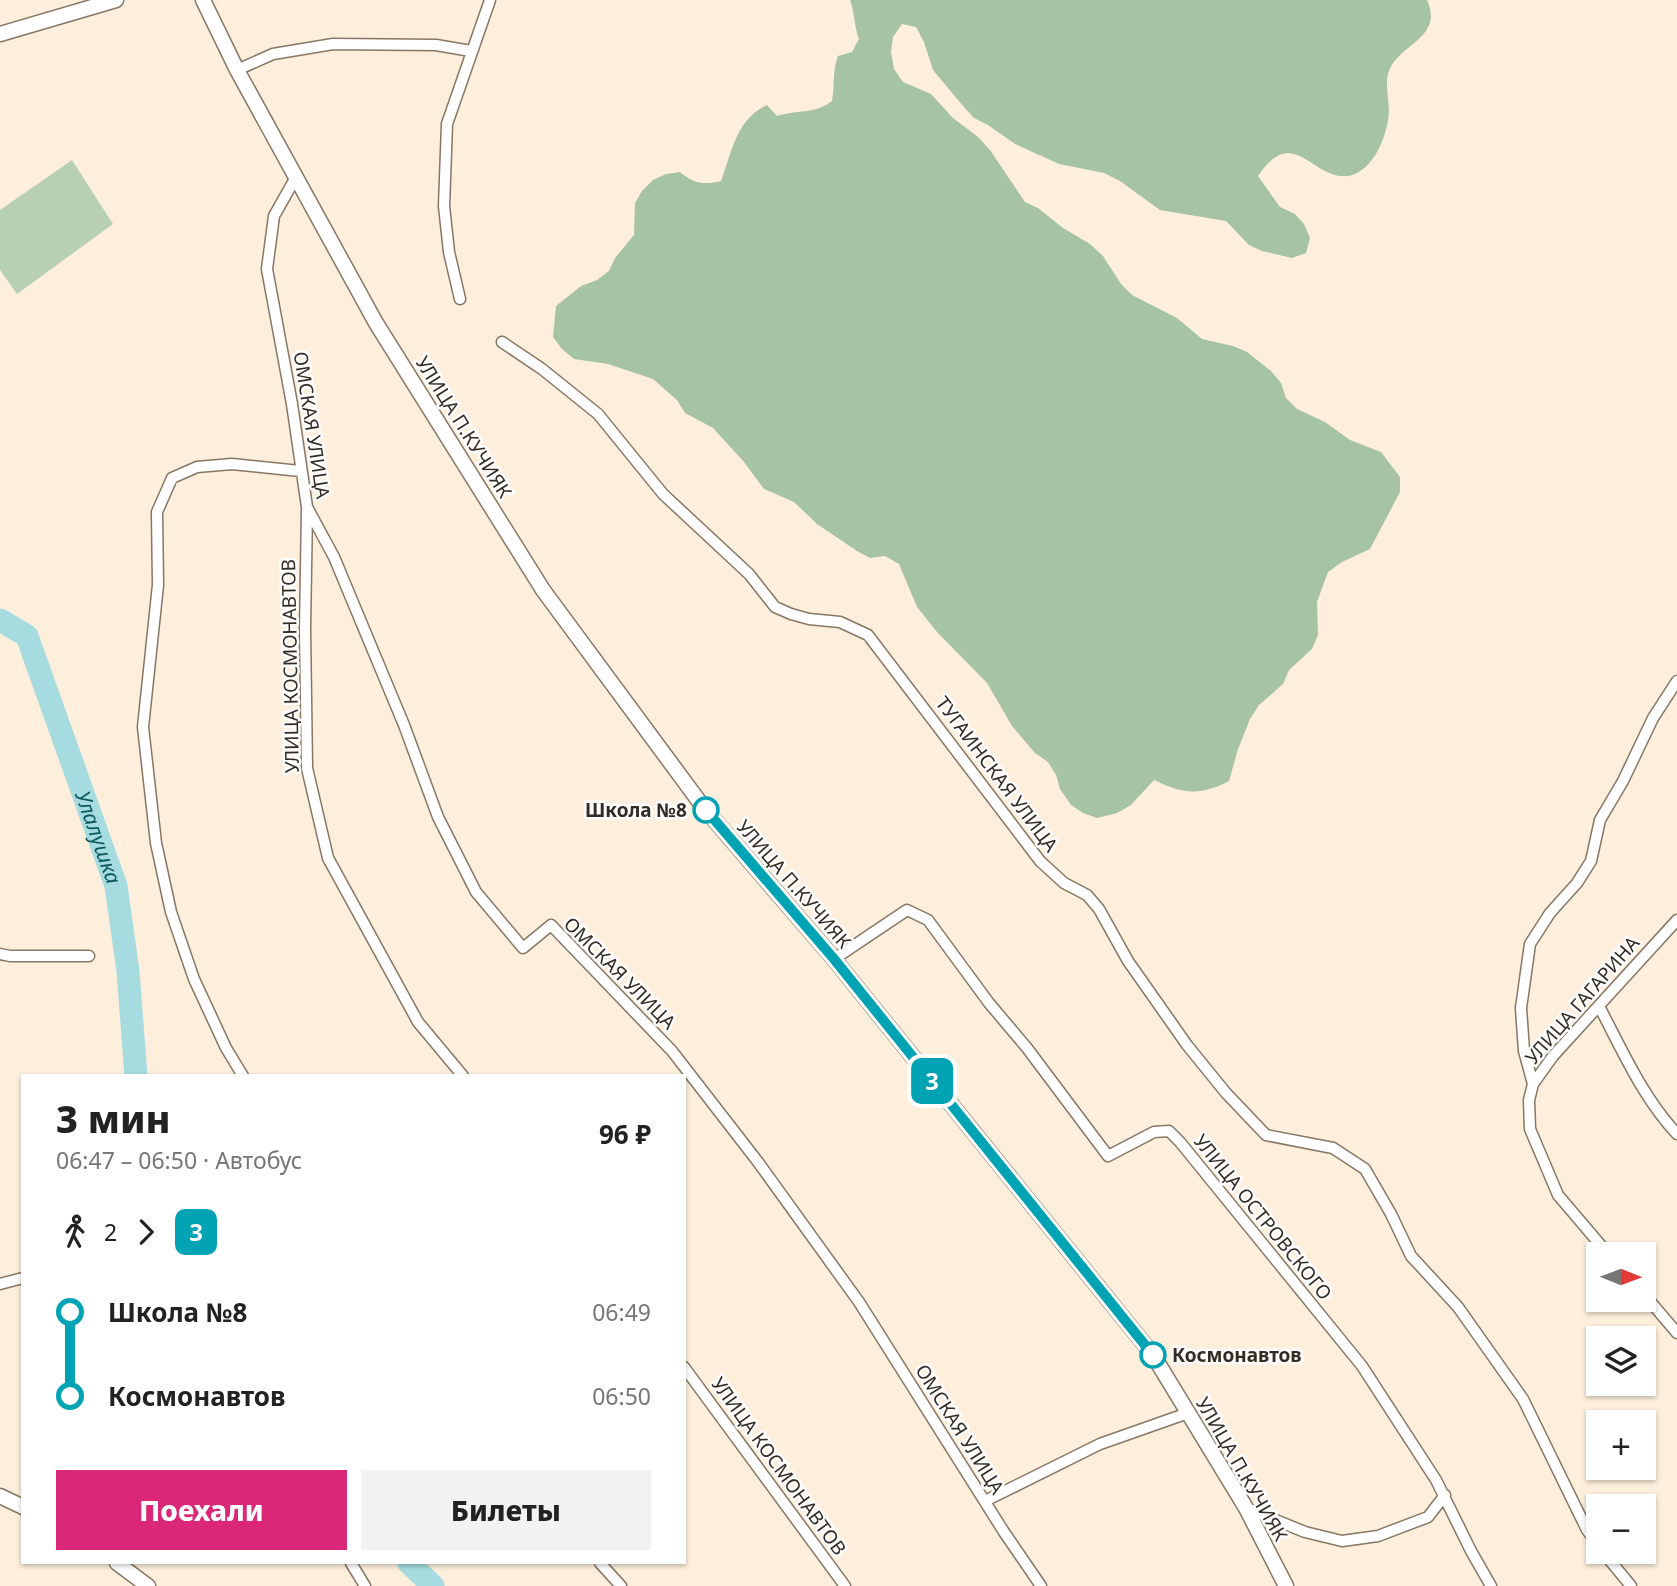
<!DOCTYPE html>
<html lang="ru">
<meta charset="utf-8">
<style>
body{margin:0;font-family:"Noto Sans",sans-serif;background:#f2f2f2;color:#222;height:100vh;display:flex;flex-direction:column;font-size:26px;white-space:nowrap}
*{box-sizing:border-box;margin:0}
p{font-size:23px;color:#767676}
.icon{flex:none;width:38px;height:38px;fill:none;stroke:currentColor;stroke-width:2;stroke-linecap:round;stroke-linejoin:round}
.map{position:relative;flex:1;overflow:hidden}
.drawer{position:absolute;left:21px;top:1074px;width:665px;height:490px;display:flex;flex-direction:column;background:#fff;border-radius:0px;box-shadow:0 2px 5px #0004}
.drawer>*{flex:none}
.badge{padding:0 14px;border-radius:10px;font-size:24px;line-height:46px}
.needle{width:46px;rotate:91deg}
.controls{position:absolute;left:1586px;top:1242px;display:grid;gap:14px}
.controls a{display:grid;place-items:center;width:70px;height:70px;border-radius:0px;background:#fff;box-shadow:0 2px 5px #0004;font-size:35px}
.map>.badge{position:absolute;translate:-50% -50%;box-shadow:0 0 0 4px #fff}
.legs{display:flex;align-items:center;gap:10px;height:77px;padding:0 35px;font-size:23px}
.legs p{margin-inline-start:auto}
.summary{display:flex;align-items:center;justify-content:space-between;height:119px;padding:0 35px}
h1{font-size:38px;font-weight:800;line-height:52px}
.primary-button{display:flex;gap:14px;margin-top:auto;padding:14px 35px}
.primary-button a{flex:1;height:80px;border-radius:0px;background:#db2777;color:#fff;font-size:28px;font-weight:800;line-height:80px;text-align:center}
.primary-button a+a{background:#f2f2f2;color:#222}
ul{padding:0 35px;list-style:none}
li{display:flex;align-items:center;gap:24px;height:84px;font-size:26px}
li i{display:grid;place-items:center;width:10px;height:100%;margin:0 9px;background:currentColor}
li i::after{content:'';width:18px;height:18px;margin:-9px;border:5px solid;border-radius:50%;background:#fff}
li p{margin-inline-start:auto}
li:first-child i{background:linear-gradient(#0000 50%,currentColor 0)}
li:last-child i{background:linear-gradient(currentColor 50%,#0000 0)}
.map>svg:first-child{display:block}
.green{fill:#b7cfb5}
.forest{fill:#a6c3a3}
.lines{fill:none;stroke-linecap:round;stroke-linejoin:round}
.river{stroke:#a6dcdf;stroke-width:23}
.street-casing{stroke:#877763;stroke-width:13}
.secondary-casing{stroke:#877763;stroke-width:17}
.street{stroke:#fff;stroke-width:10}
.secondary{stroke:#fff;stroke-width:14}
.line-1-casing{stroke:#fff;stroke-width:16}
.line-1{stroke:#00a3b4;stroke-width:10}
.stop-1-dot{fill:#fff;stroke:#00a3b4;stroke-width:3.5}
.labels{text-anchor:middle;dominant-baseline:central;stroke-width:5;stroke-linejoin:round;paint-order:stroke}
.street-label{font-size:19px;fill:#332c23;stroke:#fefefe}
.stop-label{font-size:19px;font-weight:bold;fill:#332c23;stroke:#fefefe;text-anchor:end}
.water-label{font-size:21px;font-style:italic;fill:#0b585c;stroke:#fefefe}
</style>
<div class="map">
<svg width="1677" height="1586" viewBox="0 0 1677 1586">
<rect width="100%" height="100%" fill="#fdefdc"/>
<!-- green -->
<path class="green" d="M72,160L113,224L17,294L0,270V210Z"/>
<!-- forest -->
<path class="forest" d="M850,0H1427C1445,39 1396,44 1388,74C1385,85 1389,99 1389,111C1388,133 1376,165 1355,174C1315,189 1296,119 1258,176L1280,207L1295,214L1304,224L1310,238L1306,253L1292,258L1262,251L1249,245L1226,221L1160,210L1120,181L1104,173L1059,164L1015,144L988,125L974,118L963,106L933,70L924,42L916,27L902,24L893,37L891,52L894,69L903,82L931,94L953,118L978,137L990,150L1025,202L1038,208L1063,228L1090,244L1103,256L1121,284L1132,295L1177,318L1202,339L1233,346L1247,352L1271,371L1281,383L1286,398L1297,409L1325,422L1350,440L1381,452L1400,477V492L1370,549L1342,562L1328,572L1317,602L1318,635L1312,649L1289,670L1283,684L1259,705L1250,719L1238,749L1229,781C1200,796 1183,794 1154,780L1131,805L1117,813L1097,818L1083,813L1071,805L1060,789L1056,775L1048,762L1035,753L1012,726L987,683L937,632L917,607L899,564L885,556L870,558L857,551L817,524L794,502L764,489L744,462L713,428L685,413L677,400L653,379L608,364L574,359L562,349L553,337L556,306L581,286L597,280L609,271L615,258L634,235L635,203L642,191L653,180L666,174L680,172C694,184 704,185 721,181C732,152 736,119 767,105L777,116C799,109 813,115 832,101C835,85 832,72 838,56L852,52L859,39C854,26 855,13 850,0Z"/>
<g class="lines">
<!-- river -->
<g class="river">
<path id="s1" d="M0,620L27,636L116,886L128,971L136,1076"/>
<path d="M409,1563L433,1586"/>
</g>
<defs>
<path id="street" d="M237,70L273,54L333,44L436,45L471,51
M296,177L274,216L267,269L292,404L307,507L334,557L404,725L438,817L476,892L523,948L551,925L672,1051L758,1162L859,1302L1004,1532L1041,1586
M460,299L449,252L444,206L447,124L490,0
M502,342L542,369L598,414L663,494L749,574L775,607L791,614L809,619L840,622L868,635L1040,861L1064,883L1087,895L1099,909L1128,961L1187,1045L1226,1093L1266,1135L1333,1148L1365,1169L1391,1214L1411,1256L1458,1307L1523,1399L1587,1530L1598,1545
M307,510L305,629L307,768L328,858L418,1022L463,1076
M0,954L10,956H89
M834,959L907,910L928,920L989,1003L1027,1048L1108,1156L1154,1132L1169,1131L1180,1142L1362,1366L1436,1480L1471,1551L1491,1586
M1599,1006C1622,1050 1643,1098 1677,1134
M243,1076L226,1048L194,979L171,912L156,843L143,727L158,585L157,512L172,478L197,467L232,464L300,471
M1533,1084L1524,1051L1521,1008L1530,944L1550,913L1577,883L1591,861L1600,820L1623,781L1653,718L1677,681
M1609,1255L1558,1195L1530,1129L1529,1100L1533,1084L1553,1056L1677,920
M0,1284L23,1278
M1643,1293L1677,1333
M684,1367L845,1586
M985,1501L1100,1444L1188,1413
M1246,1508L1305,1532L1342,1541L1378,1536L1428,1517L1445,1495
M1603,1552L1631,1586
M351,1563L365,1586
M600,1563L621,1586"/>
<path id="secondary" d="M203,0L237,70L376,323L543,590L704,808L834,959L1153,1355L1246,1508L1286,1586
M0,34L116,0
M0,1496L23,1507
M117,1563L148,1586"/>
</defs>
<!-- street casing -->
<use href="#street" class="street-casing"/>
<!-- secondary casing -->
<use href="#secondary" class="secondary-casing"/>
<!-- street -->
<use href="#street" class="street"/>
<!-- secondary -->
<use href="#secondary" class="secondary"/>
</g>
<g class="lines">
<defs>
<path id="line-1" d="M706,810L834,959L1153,1355"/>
</defs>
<!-- line-1 casing -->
<use href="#line-1" class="line-1-casing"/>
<!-- line-1 -->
<use href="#line-1" class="line-1"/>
</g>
<!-- markers -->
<g class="stop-1-dot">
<circle cx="706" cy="810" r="12"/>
<circle cx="1153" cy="1355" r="12"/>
</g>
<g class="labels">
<!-- street labels -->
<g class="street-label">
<text transform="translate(312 425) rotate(81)">ОМСКАЯ УЛИЦА</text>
<text transform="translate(464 427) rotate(58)">УЛИЦА П.КУЧИЯК</text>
<text transform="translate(290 666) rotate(-91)">УЛИЦА КОСМОНАВТОВ</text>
<text transform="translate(997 774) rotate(53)">ТУГАИНСКАЯ УЛИЦА</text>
<text transform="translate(794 884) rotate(49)">УЛИЦА П.КУЧИЯК</text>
<text transform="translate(620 973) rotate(45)">ОМСКАЯ УЛИЦА</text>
<text transform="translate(1582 1000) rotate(-49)">УЛИЦА ГАГАРИНА</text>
<text transform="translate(1263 1217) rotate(51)">УЛИЦА ОСТРОВСКОГО</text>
<text transform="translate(960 1429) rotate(58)">ОМСКАЯ УЛИЦА</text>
<text transform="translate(779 1466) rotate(54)">УЛИЦА КОСМОНАВТОВ</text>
<text transform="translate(1242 1469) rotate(60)">УЛИЦА П.КУЧИЯК</text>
</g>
<!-- stop labels -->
<g class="stop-label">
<text x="687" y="810">Школа №8</text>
<text x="1172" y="1355" text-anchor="start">Космонавтов</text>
</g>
<!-- water labels -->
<g class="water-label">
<text stroke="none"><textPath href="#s1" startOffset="245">Улалушка</textPath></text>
</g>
</g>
</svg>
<div class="controls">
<a><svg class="needle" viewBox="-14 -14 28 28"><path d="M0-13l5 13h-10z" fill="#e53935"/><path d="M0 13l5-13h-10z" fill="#767676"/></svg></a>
<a><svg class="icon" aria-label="layers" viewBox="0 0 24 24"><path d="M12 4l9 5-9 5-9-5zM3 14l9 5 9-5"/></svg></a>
<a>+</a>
<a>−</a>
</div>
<b class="badge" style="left:932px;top:1081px;background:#00a3b4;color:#fff">3</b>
<section class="drawer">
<div class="summary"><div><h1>3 мин</h1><p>06:47 – 06:50 · Автобус</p></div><b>96 ₽</b></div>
<div class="legs"><svg class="icon" aria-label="walk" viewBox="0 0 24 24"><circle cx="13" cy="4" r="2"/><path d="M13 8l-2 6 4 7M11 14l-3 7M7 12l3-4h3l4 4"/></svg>2<svg class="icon" aria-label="forward" viewBox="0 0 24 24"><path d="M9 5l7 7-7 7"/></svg><b class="badge" style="background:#00a3b4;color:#fff">3</b></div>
<ul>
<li><i style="color:#00a3b4"></i><b>Школа №8</b><p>06:49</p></li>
<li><i style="color:#00a3b4"></i><b>Космонавтов</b><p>06:50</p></li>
</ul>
<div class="primary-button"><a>Поехали</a><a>Билеты</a></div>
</section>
</div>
